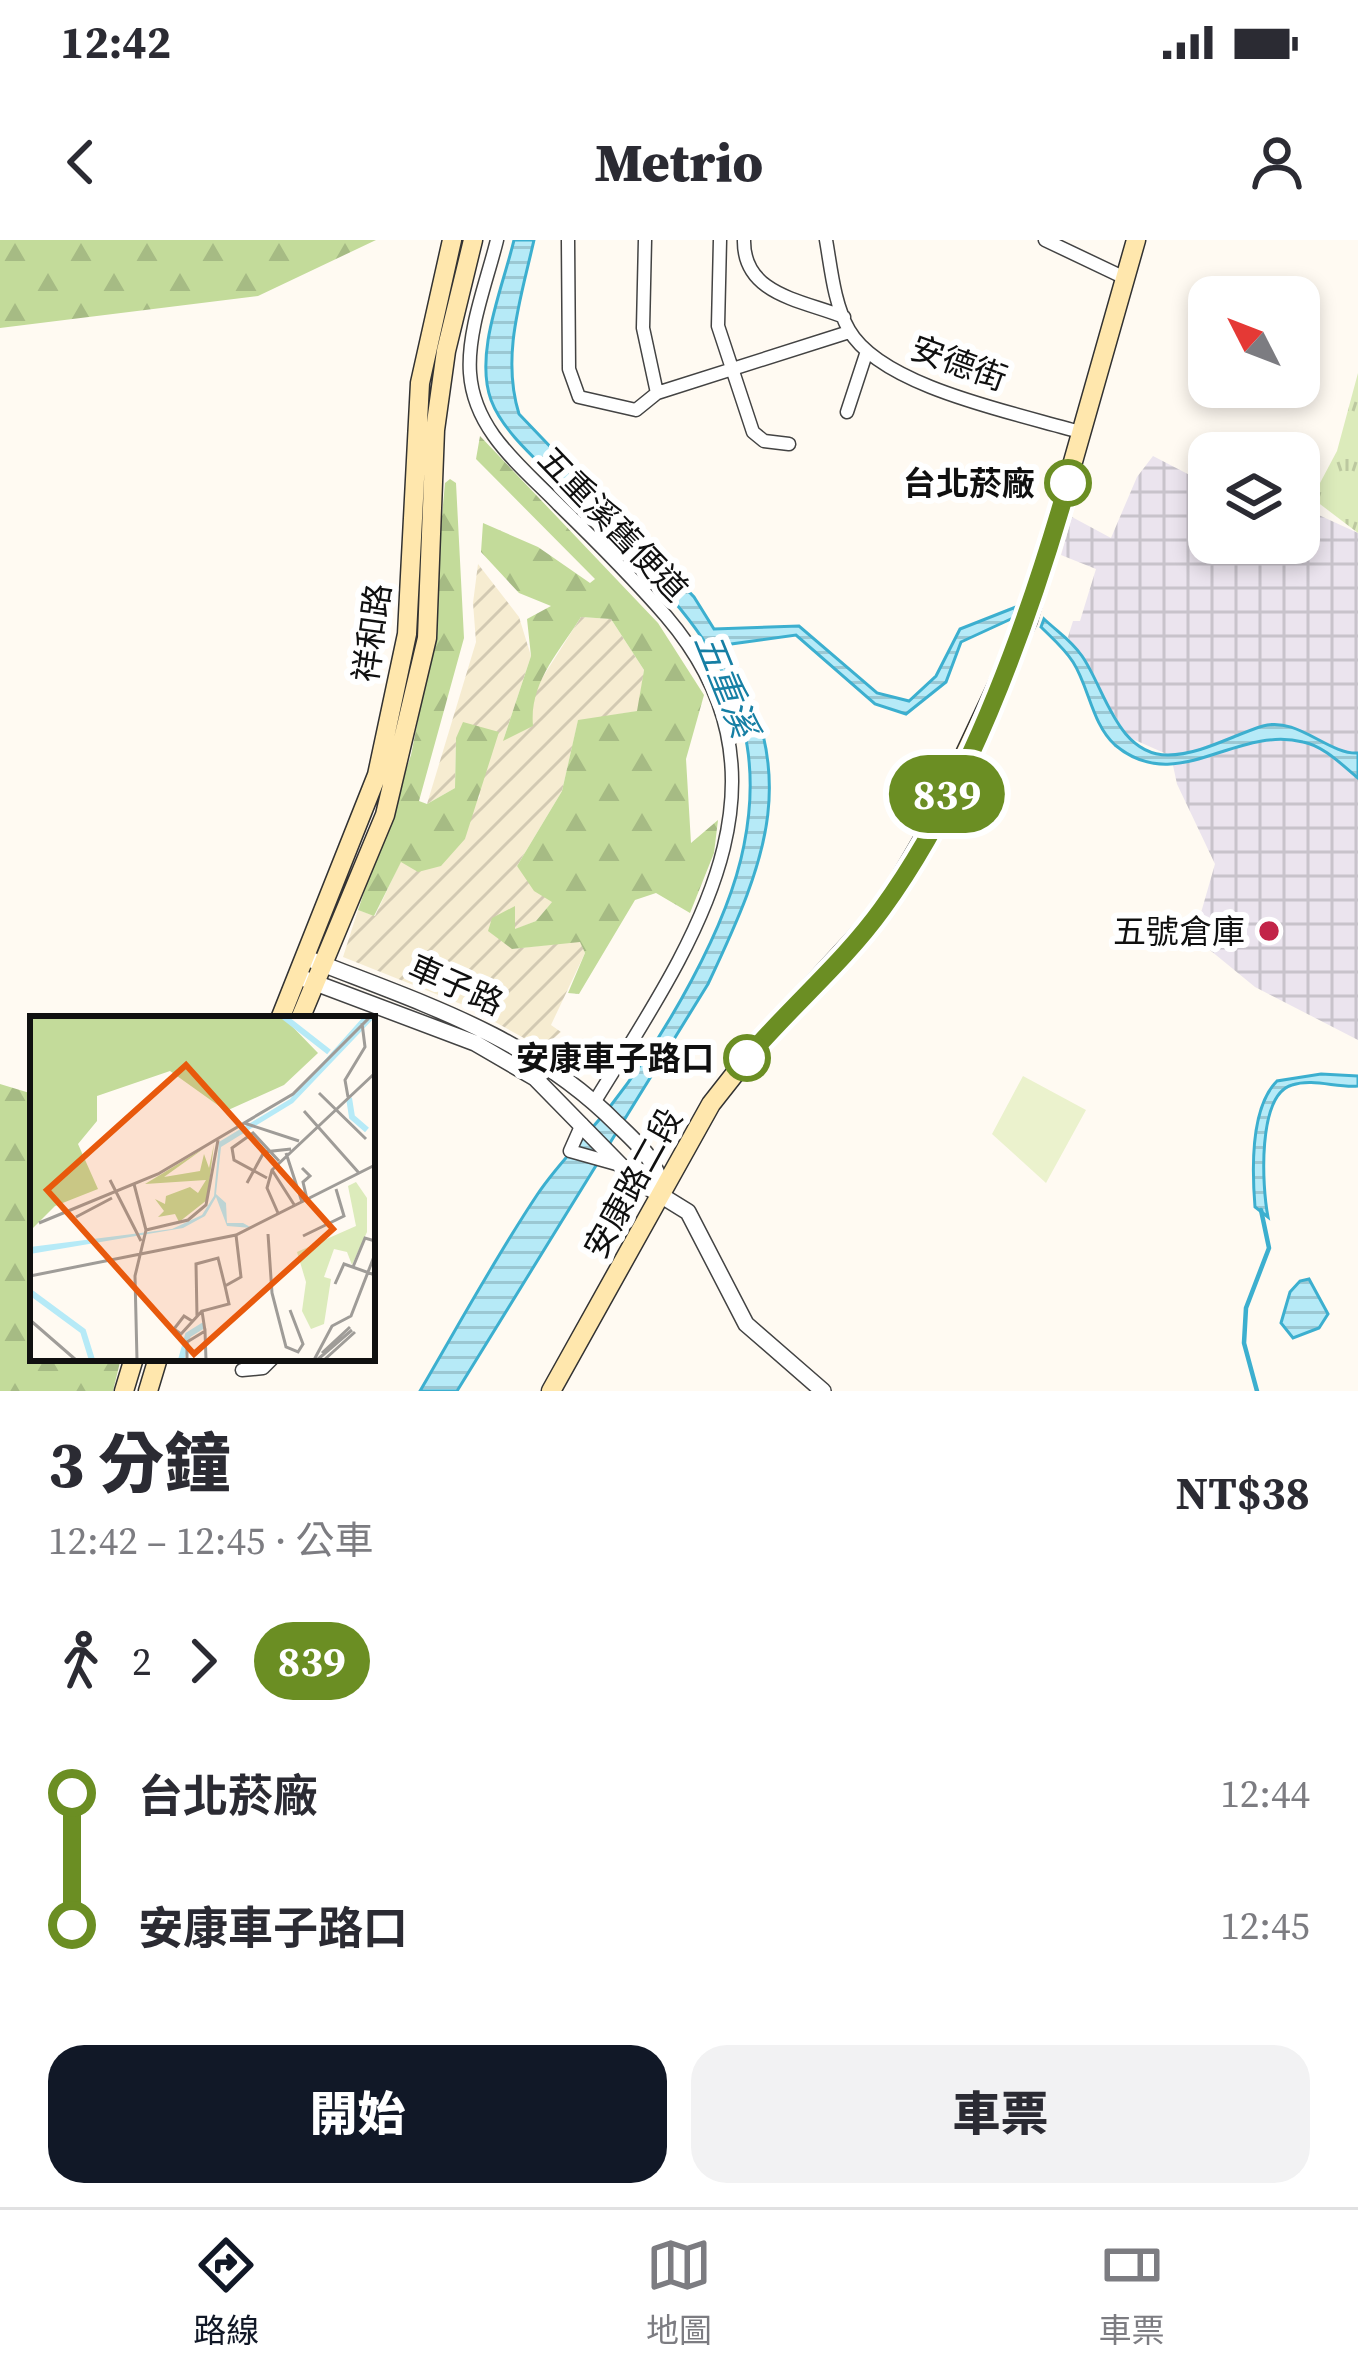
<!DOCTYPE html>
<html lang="zh-TW">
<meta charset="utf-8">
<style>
body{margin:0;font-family:"Source Serif 4","Noto Sans TC",serif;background:#f2f2f3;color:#2b2b33;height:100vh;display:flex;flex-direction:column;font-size:45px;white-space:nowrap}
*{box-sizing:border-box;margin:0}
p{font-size:39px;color:#7c7c81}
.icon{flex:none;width:66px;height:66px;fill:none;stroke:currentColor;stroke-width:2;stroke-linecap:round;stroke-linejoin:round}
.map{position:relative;height:1151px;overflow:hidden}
.drawer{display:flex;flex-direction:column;background:#fff;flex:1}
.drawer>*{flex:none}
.badge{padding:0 24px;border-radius:39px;font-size:42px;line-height:78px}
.needle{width:78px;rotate:312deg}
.buttons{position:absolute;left:1188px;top:36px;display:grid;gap:24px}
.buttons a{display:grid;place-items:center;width:132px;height:132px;border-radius:24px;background:#fff;box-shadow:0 6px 18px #0003;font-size:60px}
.map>.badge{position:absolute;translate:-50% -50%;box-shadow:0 0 0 6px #fff}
.legs{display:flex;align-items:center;gap:18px;height:132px;padding:0 48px;font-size:39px}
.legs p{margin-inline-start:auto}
.headline{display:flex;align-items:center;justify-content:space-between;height:204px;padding:0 48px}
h1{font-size:66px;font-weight:800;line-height:90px}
.cta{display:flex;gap:24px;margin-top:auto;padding:24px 48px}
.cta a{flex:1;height:138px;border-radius:36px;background:#111827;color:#fff;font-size:48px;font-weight:800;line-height:138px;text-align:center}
.cta a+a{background:#f2f2f3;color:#2b2b33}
ul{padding:0 48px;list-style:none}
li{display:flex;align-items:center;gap:42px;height:132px;font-size:45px}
li i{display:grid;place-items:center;width:18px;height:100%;margin:0 15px;background:currentColor}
li i::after{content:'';width:30px;height:30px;margin:-15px;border:9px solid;border-radius:50%;background:#fff}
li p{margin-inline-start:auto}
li:first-child i{background:linear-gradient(#0000 50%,currentColor 0)}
li:last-child i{background:linear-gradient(currentColor 50%,#0000 0)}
.status{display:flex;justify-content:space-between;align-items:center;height:84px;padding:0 60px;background:#fff;direction:ltr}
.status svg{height:33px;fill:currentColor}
header{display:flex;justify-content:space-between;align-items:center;height:156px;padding:0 48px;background:#fff;font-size:54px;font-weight:800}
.tab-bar{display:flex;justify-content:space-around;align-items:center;height:168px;border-top:3px solid #e1e1e2;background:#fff;font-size:33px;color:#7c7c81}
.tab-bar a{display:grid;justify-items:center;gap:6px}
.tab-bar .on{color:#111827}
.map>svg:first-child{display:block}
.industrial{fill:url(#industrial-grid)}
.farmland{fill:url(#farmland-furrows)}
.forest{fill:url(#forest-firs)}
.park{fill:url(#park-tufts)}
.pitch{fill:#ebf2cd}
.water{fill:url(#water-rules);stroke:#3cafcf;stroke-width:3}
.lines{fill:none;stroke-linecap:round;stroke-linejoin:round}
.stream{stroke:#3cafcf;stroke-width:4.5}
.minor-casing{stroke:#434343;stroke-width:15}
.tertiary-casing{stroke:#434343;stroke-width:18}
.secondary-casing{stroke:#323232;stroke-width:21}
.minor{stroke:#fff;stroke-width:12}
.tertiary{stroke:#fff;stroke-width:15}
.secondary{stroke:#ffe7ad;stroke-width:18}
.line-1-casing{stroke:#fff;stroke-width:27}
.line-1{stroke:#6b8e23;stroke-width:18}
.stop-1-dot{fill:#fff;stroke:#6b8e23;stroke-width:6}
.poi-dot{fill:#c22549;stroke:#fff;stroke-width:4.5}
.labels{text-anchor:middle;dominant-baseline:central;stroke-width:12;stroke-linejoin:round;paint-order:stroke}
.street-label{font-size:33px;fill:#101010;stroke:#fff}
.stop-label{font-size:33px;font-weight:bold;fill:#101010;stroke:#fff;text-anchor:end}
.poi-label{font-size:33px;fill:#101010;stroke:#fff;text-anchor:end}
.water-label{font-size:36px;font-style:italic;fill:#167fa4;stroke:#fff}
.inset-river{fill:none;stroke:#b6eaf7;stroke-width:6}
.inset-road{fill:none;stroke:#9f9c98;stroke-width:3}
.view{fill:#e8590c;fill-opacity:0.15;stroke:#e8590c;stroke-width:6}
.inset-edge{fill:none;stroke:#101010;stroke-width:6}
</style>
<div class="status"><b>12:42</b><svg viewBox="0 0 49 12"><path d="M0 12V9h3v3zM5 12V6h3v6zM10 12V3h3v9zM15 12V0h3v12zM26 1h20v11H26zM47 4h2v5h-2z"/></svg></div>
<header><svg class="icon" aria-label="back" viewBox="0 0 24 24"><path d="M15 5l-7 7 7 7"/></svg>Metrio<svg class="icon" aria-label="person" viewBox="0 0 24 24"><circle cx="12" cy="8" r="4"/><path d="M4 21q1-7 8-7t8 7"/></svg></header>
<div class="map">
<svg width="1358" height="1151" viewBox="0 0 1358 1151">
<defs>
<pattern id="industrial-grid" width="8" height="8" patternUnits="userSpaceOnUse" patternTransform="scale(3)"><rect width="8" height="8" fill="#ebe4ee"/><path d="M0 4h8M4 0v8" fill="none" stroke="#c8c3cb"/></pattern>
<pattern id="farmland-furrows" width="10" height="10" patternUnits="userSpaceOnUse" patternTransform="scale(3)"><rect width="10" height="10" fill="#f6ecd1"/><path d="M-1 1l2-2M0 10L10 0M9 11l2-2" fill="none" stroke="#d2c9b2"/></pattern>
<pattern id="forest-firs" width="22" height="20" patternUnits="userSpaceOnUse" patternTransform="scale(3)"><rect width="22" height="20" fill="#c3db9a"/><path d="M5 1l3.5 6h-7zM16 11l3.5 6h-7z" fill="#a6bb84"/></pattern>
<pattern id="park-tufts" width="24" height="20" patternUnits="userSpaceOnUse" patternTransform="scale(3)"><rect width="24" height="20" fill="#dcebbb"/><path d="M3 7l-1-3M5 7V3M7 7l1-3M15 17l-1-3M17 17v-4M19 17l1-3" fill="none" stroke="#bcc8a0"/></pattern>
<pattern id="water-rules" width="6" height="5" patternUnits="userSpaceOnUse" patternTransform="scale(3)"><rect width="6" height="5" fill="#b6eaf7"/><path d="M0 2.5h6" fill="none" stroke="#9bc8d3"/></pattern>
</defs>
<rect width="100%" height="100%" fill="#fffaf2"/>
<!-- industrial -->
<path class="industrial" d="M1153,216L1209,245V303H1299V266L1358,293V800L1255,747L1194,697L1215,624L1177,544L1171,516L1128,497L1068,397L1073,381H1080L1096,329L1061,315L1072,277L1111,298L1137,237Z"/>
<!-- farmland -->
<path class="farmland" d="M478,324L519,377L531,416L504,498L581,377L611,379L644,430L638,471L578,481L562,551L517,626L553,661L536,681L514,690L515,668L512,709L580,701L585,713L551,785L561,792L542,808L466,766L343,717L358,670L375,676L401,621L465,599L468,575L480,556L456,498L455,548L427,564L476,402L473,363Z"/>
<!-- forest -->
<path class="forest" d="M0,0H376L258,56L0,88Z
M480,196L658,383L704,455L686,519L691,603L718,580L714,613L690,673L656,653L635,660L579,754L568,753L585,713L580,702L512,709L488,691L492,678L515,666V689L536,681L552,662L534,651L517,626L562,551L578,480L637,471L644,430L611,379L581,377C559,412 529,443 533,486L503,501L531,416L527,379L551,366L519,353L481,312L483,283L538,307L590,343L595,339L476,219Z
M450,239L456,243L464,398L419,561L427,564L455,548L456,498L463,482L499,492L465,599L441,626L418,632L401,622L374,676L358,670L411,515L428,430L445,243Z
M0,844L33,854V1118H121L113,1151H0Z"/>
<!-- park -->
<path class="park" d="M1358,133V293L1312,258L1337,211Z"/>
<!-- pitch -->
<path class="pitch" d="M1023,836L1086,870L1046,943L992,894Z"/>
<!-- water -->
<path class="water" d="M514,0H534C521,58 501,116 519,174L694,357L714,389L799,386L877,453L909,461L936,436L960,389L1016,367L1013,378L961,402L946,442L906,474L875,464L796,395L724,405C802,533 768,617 708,744L457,1151H420C458,1086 495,1018 537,955C559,922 588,895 612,864C664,797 728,688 744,605C778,435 666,353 561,244C537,220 503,192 491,160C474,113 503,47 514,0Z
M1044,379C1059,393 1071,400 1082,416C1105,449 1117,515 1168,515C1200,515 1233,495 1263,486C1297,476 1329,515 1358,513V538C1342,525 1324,506 1303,502C1234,485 1177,557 1115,505C1092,484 1089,447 1073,422C1064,408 1052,398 1041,387Z
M1321,834L1358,836V846C1337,848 1313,838 1292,845C1257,855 1262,947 1268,977L1255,967C1252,930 1250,868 1277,841Z
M1309,1039L1328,1074L1319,1088L1293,1098L1281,1083L1290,1052L1300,1041Z"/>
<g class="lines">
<!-- stream -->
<path class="stream" d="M1257,1151L1244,1103L1246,1068L1269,1008L1261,970"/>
<defs>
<path id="minor" d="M497,0C487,41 467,91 470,133C474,191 521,226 559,265C595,300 633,338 666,376C809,543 689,708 595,861
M568,0L569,129L579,157L636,170L657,153L849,92
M645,0L643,88L657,153
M720,0L718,86L753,192L764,201L789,204
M744,0C743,55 802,60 844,77
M826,0C831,28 834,64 849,90C882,148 1021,174 1083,193
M1045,0L1127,39
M847,172L867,111
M582,884L570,911L620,925
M242,1130L263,1128L273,1118"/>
<path id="tertiary" d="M307,718C418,762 530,796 617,884C640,906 656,919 662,951
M305,739L475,803L535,838L633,938L688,972L746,1084L823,1151"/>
<path id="secondary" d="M280,779L377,535L407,394L420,143L452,0
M300,779L385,575L427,398L435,190L446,111L473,0
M124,1151L134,1118
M148,1151L158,1118
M551,1151L711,864L759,803L883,668L932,584L1028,380L1136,0"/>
</defs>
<!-- minor casing -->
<use href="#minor" class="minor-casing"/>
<!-- tertiary casing -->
<use href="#tertiary" class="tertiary-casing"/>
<!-- secondary casing -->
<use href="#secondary" class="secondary-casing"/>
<!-- minor -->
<use href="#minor" class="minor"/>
<!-- tertiary -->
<use href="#tertiary" class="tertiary"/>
<!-- secondary -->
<use href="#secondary" class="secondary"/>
</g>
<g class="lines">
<defs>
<path id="line-1" d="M747,818C790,767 843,723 882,669C968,551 1028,383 1068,243"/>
</defs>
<!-- line-1 casing -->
<use href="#line-1" class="line-1-casing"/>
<!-- line-1 -->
<use href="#line-1" class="line-1"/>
</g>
<!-- markers -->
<g class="stop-1-dot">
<circle cx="1068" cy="243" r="21"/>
<circle cx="747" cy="818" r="21"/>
</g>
<circle class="poi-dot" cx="1269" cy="691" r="12"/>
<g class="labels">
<!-- street labels -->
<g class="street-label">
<text transform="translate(959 123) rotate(20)">安德街</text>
<text transform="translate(613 284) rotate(46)">五重溪舊便道</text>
<text transform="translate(372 393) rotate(-82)">祥和路</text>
<text transform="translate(456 745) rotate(24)">車子路</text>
<text transform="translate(633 943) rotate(-61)">安康路二段</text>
</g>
<!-- stop labels -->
<g class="stop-label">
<text x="1035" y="243">台北菸廠</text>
<text x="714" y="818">安康車子路口</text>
</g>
<!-- poi labels -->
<g class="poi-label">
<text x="1245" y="691">五號倉庫</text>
</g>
<!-- water labels -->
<g class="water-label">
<text transform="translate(726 445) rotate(68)">五重溪</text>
</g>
</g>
<!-- overview -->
<g transform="translate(30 776)">
<rect width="345" height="345" fill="#fffaf2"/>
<path d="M0,1H253L288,37L254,69L196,95L140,55L67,80V105L48,128L68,173L25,190L0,215ZM184,128L177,184L149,206L145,198L128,201L134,195L125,183L135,188L136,180L160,171L168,177L176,164L115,168L176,131L134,161L170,155L174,138L179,152Z" fill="#c3db9a"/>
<path d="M326,166L337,182V216L322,249L317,236L304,233L294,261L301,263L294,308L281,313L272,295L276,266L267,236L326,210L318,170Z" fill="#dcebbb"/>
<path d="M333,1H345L263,87L191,131L186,178L196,187L197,207H213L222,212L197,210L186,181L175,200L153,212L0,238V231L142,213L172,199L184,180L189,126L260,83Z" fill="#b6eaf7"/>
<path class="inset-river" d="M254,1L299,36M319,82L322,101L337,114M0,276L53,315L62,344M151,344L158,319L174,309"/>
<path class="inset-road" d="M289,77L336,123M318,81L315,64L335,31L332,7M274,95L329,157M214,107L269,125M256,137L272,186M272,152L280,160L273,166L277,183M242,154L265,190M237,162L204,144L202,132L223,117L249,145M80,164L111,225M217,167L234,136L261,133M104,168L116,214L105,260L107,344M248,197L237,172L242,154L345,57M46,201L82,182M9,207L128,158L263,78L340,1M116,214L158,204L176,189L188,124M238,218L242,277L256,331L268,336L273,328L260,294M273,220L314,200L306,173M323,251L335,222L345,225M0,260L206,219L345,149M305,268L314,248L345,259M167,300L166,248L188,242L195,270L211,261L206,219M0,304L46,344M162,305L154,300L144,313L151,318L172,295M175,315L172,295L199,288L195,270M292,337L320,311M157,344V326L175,315L176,344M284,344L302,310L321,300L345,238M287,344L322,314M294,344L325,316"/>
<path class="view" d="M156,49L303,213L164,338L17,174Z"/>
<rect width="345" height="345" class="inset-edge"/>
</g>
</svg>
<div class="buttons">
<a><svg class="needle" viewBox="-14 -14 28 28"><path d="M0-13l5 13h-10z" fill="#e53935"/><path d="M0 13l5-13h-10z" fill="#7c7c81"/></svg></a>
<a><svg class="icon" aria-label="layers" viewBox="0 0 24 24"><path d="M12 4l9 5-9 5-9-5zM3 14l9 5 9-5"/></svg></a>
</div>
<b class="badge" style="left:947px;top:554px;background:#6b8e23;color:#fff">839</b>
</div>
<section class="drawer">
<div class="headline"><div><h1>3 分鐘</h1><p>12:42 – 12:45 · 公車</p></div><b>NT$38</b></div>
<div class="legs"><svg class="icon" aria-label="walk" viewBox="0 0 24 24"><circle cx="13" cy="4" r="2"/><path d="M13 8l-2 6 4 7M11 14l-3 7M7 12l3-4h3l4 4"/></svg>2<svg class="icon" aria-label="forward" viewBox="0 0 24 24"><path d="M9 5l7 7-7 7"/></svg><b class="badge" style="background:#6b8e23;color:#fff">839</b></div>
<ul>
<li><i style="color:#6b8e23"></i><b>台北菸廠</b><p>12:44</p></li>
<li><i style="color:#6b8e23"></i><b>安康車子路口</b><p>12:45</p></li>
</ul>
<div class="cta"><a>開始</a><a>車票</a></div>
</section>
<nav class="tab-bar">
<a class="on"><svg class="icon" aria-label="directions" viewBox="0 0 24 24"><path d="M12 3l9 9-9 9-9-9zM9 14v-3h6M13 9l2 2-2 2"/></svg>路線</a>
<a><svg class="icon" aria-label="map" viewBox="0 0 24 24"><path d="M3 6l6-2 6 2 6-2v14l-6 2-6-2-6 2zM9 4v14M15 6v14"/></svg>地圖</a>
<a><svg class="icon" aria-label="tickets" viewBox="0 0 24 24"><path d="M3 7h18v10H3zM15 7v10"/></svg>車票</a>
</nav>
